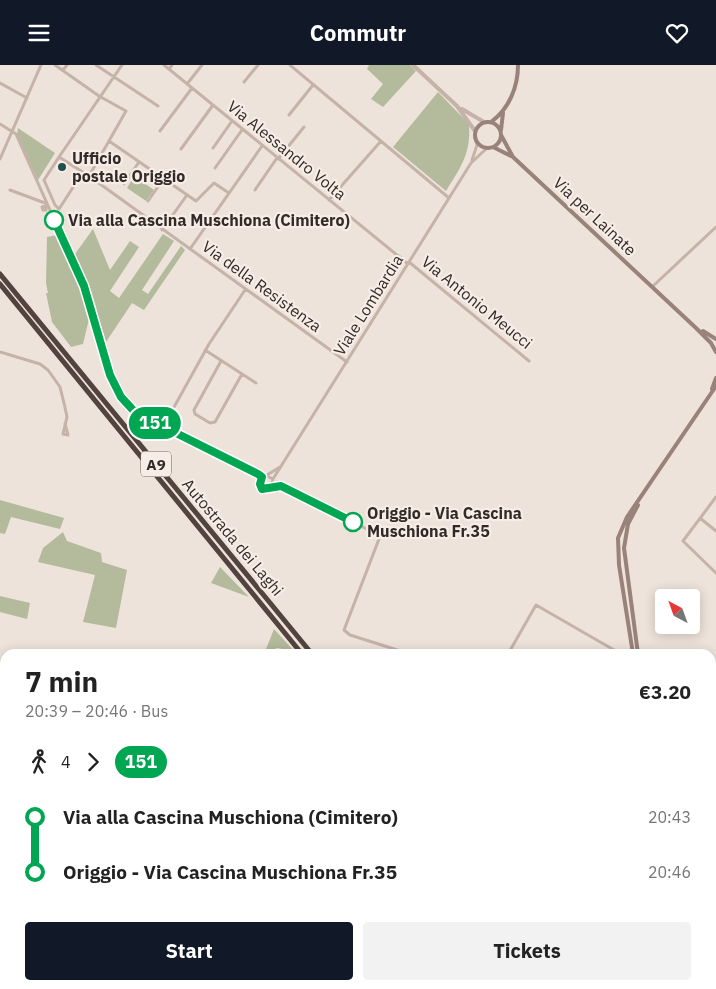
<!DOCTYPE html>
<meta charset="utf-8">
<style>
body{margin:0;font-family:"IBM Plex Sans",sans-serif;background:#f2f2f2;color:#222;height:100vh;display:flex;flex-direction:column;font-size:19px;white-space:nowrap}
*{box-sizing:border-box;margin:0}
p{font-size:16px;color:#767676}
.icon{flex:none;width:28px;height:28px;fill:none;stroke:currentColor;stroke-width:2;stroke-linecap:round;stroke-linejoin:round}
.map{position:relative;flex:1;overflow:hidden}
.drawer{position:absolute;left:0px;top:584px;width:716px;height:341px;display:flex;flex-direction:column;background:#fff;border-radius:15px 15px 0 0;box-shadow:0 2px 12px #0003}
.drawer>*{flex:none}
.badge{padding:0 10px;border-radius:16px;font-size:18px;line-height:32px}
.needle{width:32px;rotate:319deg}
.fabs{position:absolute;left:655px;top:524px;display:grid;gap:10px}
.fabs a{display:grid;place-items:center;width:45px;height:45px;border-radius:5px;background:#fff;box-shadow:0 2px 12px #0003;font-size:25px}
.map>.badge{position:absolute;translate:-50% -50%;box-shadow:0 0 0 2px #fff}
.legs{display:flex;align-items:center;gap:8px;height:55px;padding:0 25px;font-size:16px}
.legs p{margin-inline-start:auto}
.summary{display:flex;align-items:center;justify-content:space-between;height:85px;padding:0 25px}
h1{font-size:28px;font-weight:800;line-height:38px}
.button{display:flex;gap:10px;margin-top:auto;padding:10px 25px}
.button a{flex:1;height:58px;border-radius:5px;background:#111827;color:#fff;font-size:20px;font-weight:800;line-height:58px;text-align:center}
.button a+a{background:#f2f2f2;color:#222}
ul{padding:0 25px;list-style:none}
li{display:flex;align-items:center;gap:18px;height:55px;font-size:19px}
li i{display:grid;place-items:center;width:8px;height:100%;margin:0 6px;background:currentColor}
li i::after{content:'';width:12px;height:12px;margin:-6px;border:4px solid;border-radius:50%;background:#fff}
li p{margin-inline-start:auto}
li:first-child i{background:linear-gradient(#0000 50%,currentColor 0)}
li:last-child i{background:linear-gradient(currentColor 50%,#0000 0)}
header{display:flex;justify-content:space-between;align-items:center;height:65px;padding:0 25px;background:#111827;color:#fff;font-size:22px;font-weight:800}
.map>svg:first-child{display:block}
.green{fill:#b3bb9c}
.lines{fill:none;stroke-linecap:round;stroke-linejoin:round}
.stream{stroke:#7ca8a6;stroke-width:1}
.minor{stroke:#c5b2a8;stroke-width:3}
.tertiary{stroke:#c5b2a8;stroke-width:4}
.secondary{stroke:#988279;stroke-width:4}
.motorway{stroke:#52433f;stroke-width:5}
.line-1-casing{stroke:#fff;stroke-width:11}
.line-1{stroke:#00a651;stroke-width:8}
.poi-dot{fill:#214f4e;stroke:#f7ede6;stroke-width:2}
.stop-1-dot{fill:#fff;stroke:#00a651;stroke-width:2.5}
.labels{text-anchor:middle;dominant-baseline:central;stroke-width:4.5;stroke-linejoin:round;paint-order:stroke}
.shield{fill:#f7ede6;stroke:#6d6460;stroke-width:1}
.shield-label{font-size:15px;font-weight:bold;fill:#322a27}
.street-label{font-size:16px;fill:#322a27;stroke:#f7ede6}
.poi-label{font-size:16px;font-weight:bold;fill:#322a27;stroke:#f7ede6;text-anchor:start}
.stop-label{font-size:16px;font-weight:bold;fill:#322a27;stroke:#f7ede6;text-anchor:start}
</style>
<header><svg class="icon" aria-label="menu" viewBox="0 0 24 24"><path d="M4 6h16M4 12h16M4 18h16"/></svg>Commutr<svg class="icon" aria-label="heart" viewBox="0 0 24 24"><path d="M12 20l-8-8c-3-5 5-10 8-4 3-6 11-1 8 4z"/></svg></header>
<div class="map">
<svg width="716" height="924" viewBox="0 0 716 924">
<rect width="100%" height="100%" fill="#eee3da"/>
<!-- green -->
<path class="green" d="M369,0H410L416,6L383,42L371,34L383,19L367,4Z
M438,27L469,59C471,89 461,102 446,126L393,82Z
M18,63L55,88L38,115L17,69Z
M134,111L154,125L146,136L127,123Z
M93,164L110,205L130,176L139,182L110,226L119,233L163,169L174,176L142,225L148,229L181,181L185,185L144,245L132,238L106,277L91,226L75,189Z
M58,170L77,211L79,221H82L90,250L83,279L71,282L52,257L46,228H48L46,218L47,172Z
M0,435L64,453L60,464L11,452L5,469L0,468Z
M63,467L67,476L101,488L102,497L127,505L116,563L83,557L95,510L38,497L43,483Z
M220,502L249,532L211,518Z
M0,531L30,538L27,554L0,547Z
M274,564L294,586L277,583L264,589Z
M290,920H434L431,924H289Z"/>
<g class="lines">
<!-- stream -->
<path class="stream" d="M0,914L5,915
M22,920L35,924"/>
<!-- minor -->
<path class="minor" d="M55,0L99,31L126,46L89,111
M96,0L158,41
M122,0L59,92L89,111L347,297
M164,0L408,199
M290,0L449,133
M169,4L172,0
M63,5L67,0
M244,17L258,0
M0,18L27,33
M187,19L202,0
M289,50L313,20
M0,59L16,69L84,221L114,321L127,339L148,354L262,412
M160,66L192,23
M109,76L196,136L214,118L229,128
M213,83L232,56
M181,84L213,40
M59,92L44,115L55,140L59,144L83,107
M0,94L41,0
M278,94L304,62
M472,95L477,80L475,73
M215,103L242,65
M124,119L139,97
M10,125L45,138
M255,125L277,93
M329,135L381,76
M148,136L164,113
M46,141V145H43L42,142Z
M162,165L187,130
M190,184L262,81
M399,191L408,199
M409,197L529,296
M652,222L716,162
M205,285L256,318
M0,287L40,299L48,305L60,322L64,338L67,352L63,369L68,370L65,359
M221,296L194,345L195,349L210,358L215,357L242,309
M163,362L209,279L245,225
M267,410L280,402
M273,414L471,98L487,83
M273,418L377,469L379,474L344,565L350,570L410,589
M271,422L273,414L265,410L260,417L262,424L278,421
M716,432L683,476L716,508
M700,453L716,466
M508,589L536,540L621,589
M711,641L716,644
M711,659L716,651
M711,905L716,898
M680,920L684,922L687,920
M219,924L220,920
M699,924L701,920"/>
<!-- tertiary -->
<path class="tertiary" d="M413,0L457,41L475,66
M462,44L484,57
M274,589H288
M0,642L5,643
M711,760L716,762"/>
<!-- secondary -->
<path class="secondary" d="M475 70a13 13 0 1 1 26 0a13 13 0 1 1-26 0Z
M491,57C509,44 518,22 518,0
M501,65L503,48
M501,70L513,92L696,263L711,278L716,287
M493,82L511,91
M703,266L716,274
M712,324L716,313
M638,440L628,459L624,483L638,589
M633,589L619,500L618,473L627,452L716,321"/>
<!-- motorway -->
<path class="motorway" d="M0,209L312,589
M0,219L302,589
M549,920L552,924
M602,920L609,924
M438,924L441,920
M480,924L481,920"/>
</g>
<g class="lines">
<defs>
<path id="line-1" d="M54,155L84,221L110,310L121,332L133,345L148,354L258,409L262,412L260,419L262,424L281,421L353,457"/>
</defs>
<!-- line-1 casing -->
<use href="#line-1" class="line-1-casing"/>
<!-- line-1 -->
<use href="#line-1" class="line-1"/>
</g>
<!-- markers -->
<circle class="poi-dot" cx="62" cy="102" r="5"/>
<g class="stop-1-dot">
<circle cx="54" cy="155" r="9"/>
<circle cx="353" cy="457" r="9"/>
</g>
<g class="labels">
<!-- shield labels -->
<rect class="shield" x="141" y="386.5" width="30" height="25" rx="4"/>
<g class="shield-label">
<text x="156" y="399">A9</text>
</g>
<!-- street labels -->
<g class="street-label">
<text transform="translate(287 85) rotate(39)">Via Alessandro Volta</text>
<text transform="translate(595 151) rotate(43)">Via per Lainate</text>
<text transform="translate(262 221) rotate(36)">Via della Resistenza</text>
<text transform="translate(477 237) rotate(39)">Via Antonio Meucci</text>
<text transform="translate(368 240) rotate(-58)">Viale Lombardia</text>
<text transform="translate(233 472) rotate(50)">Autostrada dei Laghi</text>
</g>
<!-- poi labels -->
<g class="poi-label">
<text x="72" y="93">Ufficio<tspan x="72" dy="18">postale Origgio</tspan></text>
</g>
<!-- stop labels -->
<g class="stop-label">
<text x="68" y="155">Via alla Cascina Muschiona (Cimitero)</text>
<text x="367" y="448">Origgio - Via Cascina<tspan x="367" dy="18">Muschiona Fr.35</tspan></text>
</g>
</g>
</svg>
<div class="fabs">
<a><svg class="needle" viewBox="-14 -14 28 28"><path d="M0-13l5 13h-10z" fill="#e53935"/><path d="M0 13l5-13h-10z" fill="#767676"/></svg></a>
</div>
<b class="badge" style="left:155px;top:358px;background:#00a651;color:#fff">151</b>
<section class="drawer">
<div class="summary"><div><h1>7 min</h1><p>20:39 – 20:46 · Bus</p></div><b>€3.20</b></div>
<div class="legs"><svg class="icon" aria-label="walk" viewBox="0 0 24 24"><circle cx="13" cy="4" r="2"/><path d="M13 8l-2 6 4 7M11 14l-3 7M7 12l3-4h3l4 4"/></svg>4<svg class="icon" aria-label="forward" viewBox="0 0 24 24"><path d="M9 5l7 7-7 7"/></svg><b class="badge" style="background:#00a651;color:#fff">151</b></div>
<ul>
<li><i style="color:#00a651"></i><b>Via alla Cascina Muschiona (Cimitero)</b><p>20:43</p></li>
<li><i style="color:#00a651"></i><b>Origgio - Via Cascina Muschiona Fr.35</b><p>20:46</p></li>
</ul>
<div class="button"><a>Start</a><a>Tickets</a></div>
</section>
</div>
